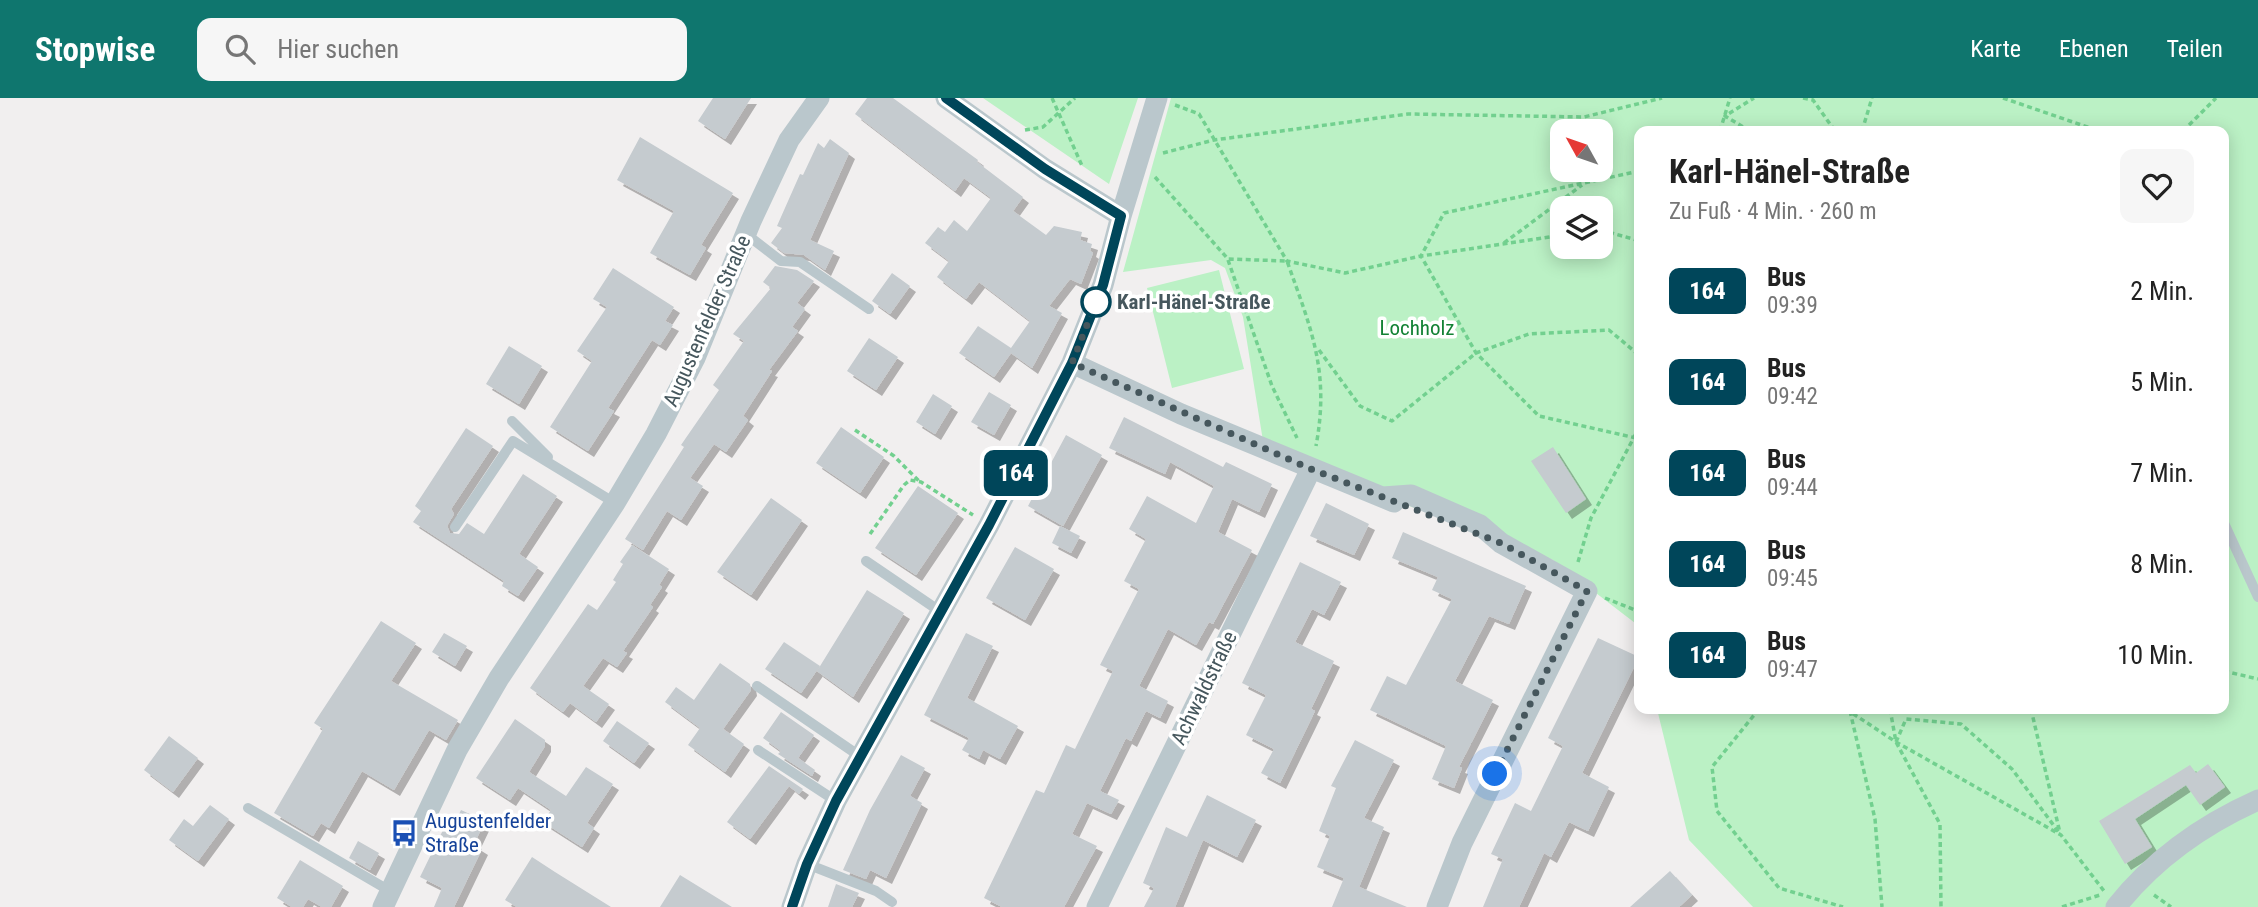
<!DOCTYPE html>
<html lang="de">
<meta charset="utf-8">
<style>
body{margin:0;font-family:"Roboto Condensed",sans-serif;background:#f6f6f6;color:#222;height:100vh;display:flex;flex-direction:column;font-size:26px;white-space:nowrap}
*{box-sizing:border-box;margin:0}
p{font-size:23px;color:#767676}
.icon{flex:none;width:38px;height:38px;fill:none;stroke:currentColor;stroke-width:2;stroke-linecap:round;stroke-linejoin:round}
.map{position:relative;flex:1;overflow:hidden}
.side{position:absolute;left:1634px;top:28px;width:595px;height:588px;display:flex;flex-direction:column;background:#fff;border-radius:14px;box-shadow:0 4px 18px #0003}
.side>*{flex:none}
.badge{padding:0 14px;border-radius:10px;font-size:24px;line-height:46px}
.needle{width:46px;rotate:310deg}
.tools{position:absolute;left:1550px;top:21px;display:grid;gap:14px}
.tools a{display:grid;place-items:center;width:63px;height:63px;border-radius:14px;background:#fff;box-shadow:0 4px 18px #0003;font-size:35px}
.you{position:absolute;width:35px;height:35px;margin:-18px;border:5px solid #fff;border-radius:50%;background:#1a73e8;box-shadow:0 0 0 10px #1a73e833}
.map>.badge{position:absolute;translate:-50% -50%;box-shadow:0 0 0 4px #fff}
.round{display:grid;place-items:center;flex:none;width:74px;height:74px;border-radius:14px;background:#f6f6f6}
.overview{display:flex;align-items:center;justify-content:space-between;height:119px;padding:0 35px}
h1{font-size:33px;font-weight:700;line-height:52px}
ul{padding:0;list-style:none}
li{display:flex;align-items:center;gap:21px;height:91px;padding:0 35px}
li div{flex:1}
li b{display:block;font-size:26px}
li em{font-style:normal}
li .badge{min-width:77px;font-weight:700;text-align:center}
header{display:flex;align-items:center;gap:42px;box-sizing:border-box;height:98px;padding:0 35px;background:#0f766e;color:#fff}
header strong{font-size:33px}
nav{display:flex;gap:38px;margin-inline-start:auto;font-size:24px}
.search{width:490px;height:63px;background:#f6f6f6;display:flex;align-items:center;gap:18px;box-sizing:border-box;padding:0 24px;border-radius:14px;color:#767676;font-size:26px}
.map>svg:first-child{display:block}
.green{fill:#bbf1c5;fill-rule:evenodd}
.building{fill:#c5cbcf;filter:url(#shadow)}
.lines{fill:none;stroke-linecap:round;stroke-linejoin:round}
.path{stroke:#72d08f;stroke-width:3.5;stroke-dasharray:5 3.5;stroke-linecap:butt}
.lane{stroke:#bac7cc;stroke-width:10}
.street{stroke:#bac7cc;stroke-width:21}
.line-casing{stroke:#fff;stroke-width:16}
.line{stroke:#00465a;stroke-width:10}
.walk{stroke:#46575d;stroke-width:7;stroke-dasharray:0 12.6}
.stop-dot{fill:#fff;stroke:#00465a;stroke-width:3.5}
.labels{text-anchor:middle;dominant-baseline:central;stroke-width:7;stroke-linejoin:round;paint-order:stroke}
.stop-label{font-size:21px;font-weight:bold;fill:#46575d;stroke:#fff;text-anchor:start}
.street-label{font-size:21px;fill:#46575d;stroke:#fff}
.park-label{font-size:21px;fill:#138235;stroke:#fff}
.transit-label{font-size:21px;fill:#164399;stroke:#fff;text-anchor:start}
</style>
<header>
<strong>Stopwise</strong>
<div class="search"><svg class="icon" aria-label="search" viewBox="0 0 24 24"><circle cx="10" cy="10" r="6"/><path d="M15 15l6 6"/></svg>Hier suchen</div>
<nav><a>Karte</a><a>Ebenen</a><a>Teilen</a></nav>
</header>
<div class="map">
<svg width="2258" height="809" viewBox="0 0 2258 809">
<defs>
<filter id="shadow"><feDropShadow dx="6" dy="6" stdDeviation="0" flood-color="#0004"/></filter>
</defs>
<rect width="100%" height="100%" fill="#f1efef"/>
<!-- green -->
<path class="green" d="M983,0H1138L1109,86Z
M1171,0H2258V809H1753L1689,742L1657,611H2224V33H1640V542L1635,525L1553,462L1311,371L1263,343L1243,219L1225,170L1211,162L1123,174ZM1563,33H1601V72H1563ZM1563,110H1601V149H1563Z
M1219,172L1244,271L1172,290L1147,190Z"/>
<!-- building -->
<path class="building" d="M713,0H751L725,41L698,23Z
M867,0H893L978,62L977,64L1023,99L1013,113L1046,137L1054,128L1082,134L1080,142L1092,146L1090,153L1093,155L1081,186L1070,181L1049,208L1062,215L1032,270L1011,255L994,279L959,255L978,228L1011,250L1030,223L979,184L966,201L937,179L949,163L925,145L938,129L945,134L954,122L967,133L991,100L964,80L955,93L855,16Z
M640,39L733,95L701,147L706,150L690,177L650,155L674,113L617,82Z
M830,41L849,55L810,142L834,153L825,172L804,157L784,155L771,145L782,130L777,128L800,76L803,77L818,45L824,50Z
M775,168L797,172L814,183L797,205L805,211L792,229L798,233L769,272L772,273L743,318L748,322L726,354L714,346L690,380L703,388L681,422L667,413L643,452L625,441L684,349L681,347L719,292L713,287L744,243L733,236L771,190L763,184Z
M613,170L674,209L665,223L673,227L660,247L652,242L608,310L614,313L588,353L550,329L592,263L577,253L607,209L593,201Z
M892,175L910,188L890,216L872,203Z
M869,240L898,259L876,292L847,273Z
M509,248L542,268L519,306L486,286Z
M989,294L1011,307L994,337L971,324Z
M933,296L952,308L935,336L916,324Z
M1124,319L1223,369L1226,364L1272,386L1259,414L1232,401L1218,434L1252,452L1213,526L1209,524L1196,547L1168,531L1139,588L1168,603L1160,620L1146,613L1131,643L1126,640L1100,693L1119,702L1111,716L1087,705L1072,736L1097,748L1064,809H1002L984,800L1036,692L1044,695L1066,647L1075,651L1113,573L1100,567L1139,491L1124,483L1146,441L1129,431L1147,398L1196,425L1214,388L1170,364L1165,376L1109,350Z
M841,329L884,359L860,395L816,365Z
M466,330L493,348L451,411L454,416L447,428L450,435L459,436L467,425L484,436L523,376L557,398L519,456L538,469L518,498L502,488L504,483L413,424L421,413L415,408Z
M1066,337L1102,357L1063,428L1028,408Z
M1553,349L1586,401L1566,415L1531,363Z
M918,388L958,415L916,477L875,450Z
M771,400L802,422L751,497L717,474Z
M1326,405L1369,426L1354,457L1310,438Z
M1060,428L1080,438L1071,455L1052,445Z
M1403,434L1526,488L1509,526L1489,518L1455,583L1493,602L1459,669L1462,670L1454,690L1432,681L1446,648L1370,612L1387,578L1406,587L1452,501L1432,492L1438,479L1392,460Z
M632,447L669,471L659,487L662,489L650,507L653,509L623,553L627,555L617,569L603,560L583,588L609,606L596,624L570,605L563,614L530,590L588,506L597,512L616,484L613,482L623,466L620,464Z
M1015,449L1054,471L1025,522L986,500Z
M1300,464L1341,484L1324,517L1312,511L1295,544L1334,563L1311,611L1315,613L1280,685L1261,675L1274,651L1246,637L1266,597L1242,585Z
M867,492L904,515L853,599L817,573Z
M381,523L416,545L391,583L458,622L446,642L429,632L394,692L362,673L329,730L321,725L313,738L274,715L323,631L314,625Z
M444,535L467,548L455,568L432,554Z
M966,535L993,548L967,600L1018,628L1000,661L983,652L979,661L962,652L969,640L924,617Z
M1598,540L1639,559L1582,675L1609,689L1588,733L1569,724L1551,759L1544,755L1519,809H1483L1503,761L1491,756L1515,705L1531,713L1563,648L1548,640Z
M784,544L820,568L801,595L765,571Z
M720,565L750,586L751,592L723,631L744,646L725,674L688,647L700,630L665,604L676,589L694,602Z
M781,614L814,637L798,660L815,672L812,678L778,656L781,653L763,640Z
M515,621L545,642V648L529,674L566,698L586,669L613,686L587,725L594,730L582,749L543,724L551,712L518,690L510,702L476,680Z
M617,623L649,645L634,665L603,643Z
M169,638L198,660L173,694L144,672Z
M1355,642L1394,662L1364,720L1384,729L1359,789L1407,809H1332L1344,780L1317,769L1330,738L1319,733L1336,690L1331,688Z
M901,657L925,670L910,698L922,705L886,780L870,772L866,781L843,772L870,712Z
M2208,666L2225,689L2200,707L2186,687L2135,721L2152,749L2125,766L2099,723L2190,667L2196,675Z
M769,668L803,691L799,696L789,688L750,741L727,724Z
M1207,697L1256,722L1237,759L1203,742L1175,809H1144L1154,790L1143,785L1166,729L1187,739Z
M210,707L229,721L198,763L169,742L184,721L193,728Z
M461,712L485,723L474,746L482,751L454,809H434L442,790L420,779L443,732L450,735Z
M358,743L379,755L370,772L349,760Z
M532,759L555,774L611,809H517L505,802Z
M300,762L343,788L331,809H322L308,801L303,809H292L277,800Z
M1670,773L1692,797L1679,809H1630Z
M680,777L732,809H660Z
M836,786L859,795L852,809H828Z"/>
<g class="lines">
<!-- path -->
<path class="path" d="M1052,0L1083,70
M1803,0L1813,2L1835,33
M2003,0L2099,33
M1175,7L1199,16L1287,163L1345,175L1421,158L1563,137
M1025,32L1043,29L1075,0
M1720,33L1730,0
M1750,33L1725,18L1754,0
M1862,33L1872,0
M2183,33L2216,0
M1163,55L1214,42L1408,16L1584,19L1662,0
M1155,79L1228,161L1287,163C1311,231 1330,273 1316,348
M1601,132L1640,143
M1504,145L1582,87
M1228,162L1272,288L1297,340
M1319,252L1360,308L1392,323L1476,255L1529,236L1609,232L1640,258
M855,332L894,358L919,383
M1636,340L1539,318L1476,255L1421,158L1444,115L1635,74L1640,76
M870,436L904,387L910,382L921,384L973,417
M1578,464L1591,420L1640,328
M1605,500L1640,514
M2224,573L2258,581
M1759,611L1712,669L1717,713L1779,790L1843,809
M1846,611L1896,644L2061,737L2104,793
M1890,611L1896,644L1940,726L1941,809
M2031,611L2060,735
M1850,613L1875,721L1882,809
M1896,644L1906,621L1961,626L2012,671L2060,736
M2154,797L2171,809
M2062,809L2100,797"/>
<!-- lane -->
<path class="lane" d="M746,136L781,163L800,164L869,211
M512,323L548,359
M2224,425L2258,499
M455,429L513,343L615,405
M866,463L941,514
M757,588L861,659
M758,652L836,703
M248,710L390,793
M807,766L876,793L892,804"/>
<!-- street -->
<path class="street" d="M946,0L1045,71L1121,118
M1072,265L1181,316L1394,404
M1383,399L1411,397L1480,427L1501,445L1587,493L1462,745L1437,809
M383,809L457,652L499,580L615,405L656,336L695,260L751,123L789,42L819,0
M792,809L807,766L836,703L989,427L1072,265L1103,187L1121,118L1157,0
M1097,809L1311,371
M2116,809C2154,761 2202,727 2258,702"/>
</g>
<g class="lines">
<defs>
<path id="line" d="M792,809L807,766L836,703L989,427L1072,265L1103,187L1121,118L1045,71L946,0"/>
</defs>
<!-- line casing -->
<use href="#line" class="line-casing"/>
<!-- line -->
<use href="#line" class="line"/>
<!-- walk -->
<path class="walk" d="M1096,204L1072,265L1311,371L1501,445L1587,493L1495,676"/>
</g>
<!-- icons -->
<defs>
<symbol id="bus-bare" viewBox="-9 -9 18 18"><path d="M-5-6H5V4H4V6H2V4H-2V6H-4V4H-5ZM-3.5-4V0h7V-4ZM-3.5 1.2v1.5H-2V1.2ZM2 1.2v1.5H3.5V1.2Z" fill="#1a4fb4" stroke="#fff" stroke-width="2.5" paint-order="stroke"/></symbol>
</defs>
<g fill-rule="evenodd">
<use href="#bus-bare" x="385" y="716" width="38" height="38"/>
</g>
<!-- markers -->
<circle class="stop-dot" cx="1096" cy="204" r="14"/>
<g class="labels">
<!-- stop labels -->
<g class="stop-label">
<text x="1117" y="204">Karl-Hänel-Straße</text>
</g>
<!-- street labels -->
<g class="street-label">
<text transform="translate(707 223) rotate(-66)">Augustenfelder Straße</text>
<text transform="translate(1204 590) rotate(-64)">Achwaldstraße</text>
</g>
<!-- park labels -->
<g class="park-label">
<text x="1417" y="230">Lochholz</text>
</g>
<!-- transit labels -->
<g class="transit-label">
<text x="425" y="723">Augustenfelder<tspan x="425" dy="24">Straße</tspan></text>
</g>
</g>
</svg>
<div class="tools">
<a><svg class="needle" viewBox="-14 -14 28 28"><path d="M0-13l5 13h-10z" fill="#e53935"/><path d="M0 13l5-13h-10z" fill="#767676"/></svg></a>
<a><svg class="icon" aria-label="layers" viewBox="0 0 24 24"><path d="M12 4l9 5-9 5-9-5zM3 14l9 5 9-5"/></svg></a>
</div>
<div class="you" style="left:1495px;top:676px"></div>
<b class="badge" style="left:1016px;top:375px;background:#00465a;color:#fff">164</b>
<section class="side">
<div class="overview"><div><h1>Karl-Hänel-Straße</h1><p>Zu Fuß · 4 Min. · 260 m</p></div><a class="round"><svg class="icon" aria-label="heart" viewBox="0 0 24 24"><path d="M12 20l-8-8c-3-5 5-10 8-4 3-6 11-1 8 4z"/></svg></a></div>
<ul>
<li><span class="badge" style="background:#00465a;color:#fff">164</span><div><b>Bus</b><p>09:39</p></div><em>2 Min.</em></li>
<li><span class="badge" style="background:#00465a;color:#fff">164</span><div><b>Bus</b><p>09:42</p></div><em>5 Min.</em></li>
<li><span class="badge" style="background:#00465a;color:#fff">164</span><div><b>Bus</b><p>09:44</p></div><em>7 Min.</em></li>
<li><span class="badge" style="background:#00465a;color:#fff">164</span><div><b>Bus</b><p>09:45</p></div><em>8 Min.</em></li>
<li><span class="badge" style="background:#00465a;color:#fff">164</span><div><b>Bus</b><p>09:47</p></div><em>10 Min.</em></li>
</ul>
</section>
</div>
